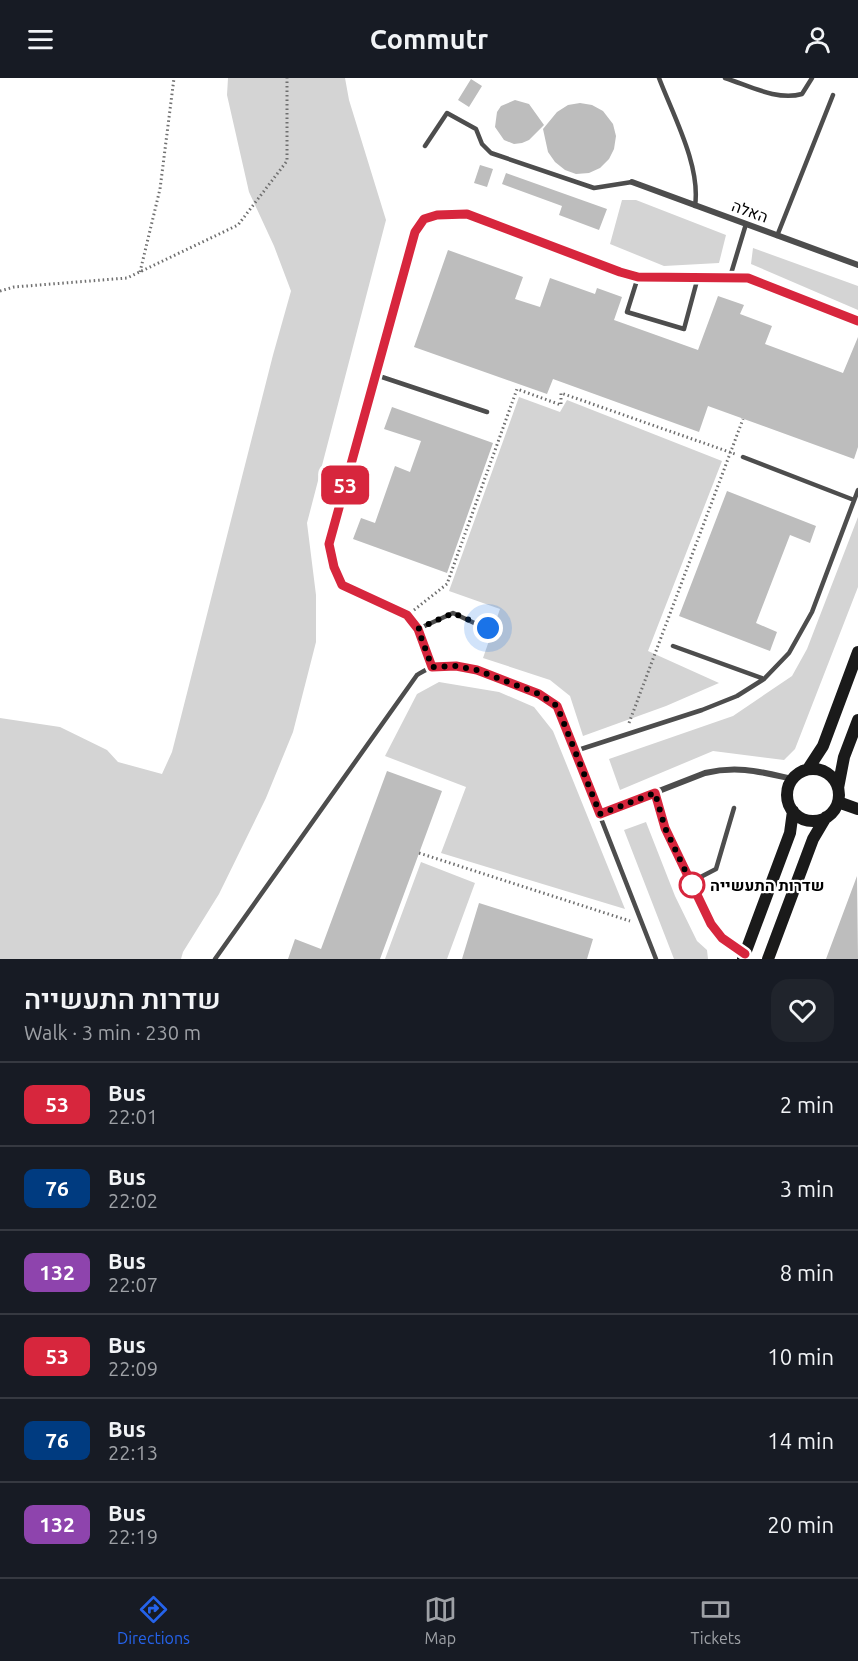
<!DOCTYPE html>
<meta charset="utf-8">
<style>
body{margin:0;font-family:Ubuntu,Heebo,sans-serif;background:#20242c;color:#f1f3f6;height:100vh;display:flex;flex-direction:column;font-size:22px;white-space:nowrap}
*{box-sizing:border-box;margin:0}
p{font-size:20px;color:#9ea1a6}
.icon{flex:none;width:33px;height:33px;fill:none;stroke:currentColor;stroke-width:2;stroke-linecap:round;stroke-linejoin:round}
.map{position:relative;height:881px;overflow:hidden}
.panel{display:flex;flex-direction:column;background:#171b24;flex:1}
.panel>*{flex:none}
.badge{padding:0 12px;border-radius:9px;font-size:21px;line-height:39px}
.you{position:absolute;width:30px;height:30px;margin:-15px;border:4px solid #fff;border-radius:50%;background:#1a73e8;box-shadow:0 0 0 9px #1a73e833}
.map>.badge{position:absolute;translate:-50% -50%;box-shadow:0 0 0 3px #fff}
.round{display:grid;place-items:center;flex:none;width:63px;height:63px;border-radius:18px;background:#20242c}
.summary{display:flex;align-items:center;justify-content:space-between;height:102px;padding:0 24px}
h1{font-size:28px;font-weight:600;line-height:45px}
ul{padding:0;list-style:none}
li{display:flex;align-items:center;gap:18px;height:84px;padding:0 24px;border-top:2px solid #363941}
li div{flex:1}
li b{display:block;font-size:22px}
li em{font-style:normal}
li .badge{min-width:66px;font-weight:700;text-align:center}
header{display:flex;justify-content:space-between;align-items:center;height:78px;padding:0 24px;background:#171b24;font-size:27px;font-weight:600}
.tab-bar{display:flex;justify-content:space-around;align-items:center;height:84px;border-top:2px solid #363941;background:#171b24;font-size:16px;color:#9ea1a6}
.tab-bar a{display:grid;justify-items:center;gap:3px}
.tab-bar .on{color:#2563eb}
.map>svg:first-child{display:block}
.green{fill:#d4d4d4}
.building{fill:#bdbdbd}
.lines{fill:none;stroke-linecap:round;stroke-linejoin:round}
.path{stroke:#6f6f6f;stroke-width:3;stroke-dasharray:1.5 3;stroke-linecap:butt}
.lane{stroke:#4d4d4d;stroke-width:4.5}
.street{stroke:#4d4d4d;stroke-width:6}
.secondary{stroke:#1a1a1a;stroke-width:12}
.line-casing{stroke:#fff;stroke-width:14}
.line{stroke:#d7263d;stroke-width:9}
.walk{stroke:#000;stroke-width:6;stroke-dasharray:0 10.8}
.stop-dot{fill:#fff;stroke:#d7263d;stroke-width:3}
.labels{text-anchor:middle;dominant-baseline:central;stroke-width:4.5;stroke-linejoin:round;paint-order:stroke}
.street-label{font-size:16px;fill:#000;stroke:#fff}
.stop-label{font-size:16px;font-weight:bold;fill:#000;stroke:#fff;text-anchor:start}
</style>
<header><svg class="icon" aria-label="menu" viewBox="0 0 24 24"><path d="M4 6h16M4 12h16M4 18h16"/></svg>Commutr<svg class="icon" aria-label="person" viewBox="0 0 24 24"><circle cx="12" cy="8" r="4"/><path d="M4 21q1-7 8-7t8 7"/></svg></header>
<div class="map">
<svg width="858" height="881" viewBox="0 0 858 881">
<rect width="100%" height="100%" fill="#fff"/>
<!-- green -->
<path class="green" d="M228,0H345L349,22L386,142L307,445L316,517V564L293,654L266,720L219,816L183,874L181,881H0V640L60,649L107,672L118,684L162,696L172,674L273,277L291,213L274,168L249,114L227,17Z
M622,122H636L726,157L719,185L664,188L610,166Z
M753,170L858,208V232L751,186Z
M519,319L560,334L567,322L722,383L648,573L719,605L666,628L583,658L570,618L550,602L483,580L500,531L449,513Z
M858,439V509L795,671L784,682L713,673L620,712L609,681L733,638L792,598L807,571Z
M439,604L499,614L534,629L553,653L625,831L441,775L466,709L385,678L417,616Z
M646,744L675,818L697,863L707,872L708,881H674L624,752Z
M421,784L475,805L447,881H385Z"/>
<!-- building -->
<path class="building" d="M471,1L482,8L469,29L458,22Z
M515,22L529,26L544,47L529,62L522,65L514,66L504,62L495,49L497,34L501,28Z
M580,25L592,27L603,33L613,46L616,58L614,71L609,81L600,90L589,95L576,96L565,92L555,84L548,74L543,51L557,34L568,27Z
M480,87L493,91L487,109L474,105Z
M506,95L607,131L599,152L559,137L562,128L502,106Z
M448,172L523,199L515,221L540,229L550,200L595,216L597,210L622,219L614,242L698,272L718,218L744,227L740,236L772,248L765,266L843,295L858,259V369L854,381L708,328L699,354L553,301L547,316L414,269Z
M392,329L493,365L447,495L353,461L361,440L375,445L395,388L410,394L421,363L384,351Z
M727,413L816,448L810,465L790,457L756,545L777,554L770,573L679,538Z
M387,693L442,713L380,881H288L295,861L321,871Z
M857,798L858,881H826Z
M479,825L593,861L587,881H462Z"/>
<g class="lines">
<!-- path -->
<path class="path" d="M140,194L160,111L174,0
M0,213L14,209L127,200L238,147L287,83V0
M414,532L447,506L517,311L561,327V315L735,376
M629,645L743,341
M419,775L630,843"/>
<!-- lane -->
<path class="lane" d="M659,0C673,37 701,88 695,128
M725,0C750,8 777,23 802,16L812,0
M425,68L447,35L476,51L482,66L491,75L594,110L632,104
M777,158L833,17
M638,199L627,234L684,251L698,199
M730,199L746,146
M376,297L487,334
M743,379L854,422
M418,551L453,535L487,551
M673,568L764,601
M432,589C426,572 421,548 405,536C389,524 353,520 342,506C334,496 332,479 329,466L415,154L424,141L437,137H467L620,194L638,199L748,200L858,243
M575,673L702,632L737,618L764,601L789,575L812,534L858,412
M655,715L665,750L711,846L722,860L743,875
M691,804L716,791L734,730
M215,881L417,597C422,594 428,590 434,589C470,583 527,608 557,628L656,881"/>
<!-- street -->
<path class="street" d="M632,104L858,187
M600,736L705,695C738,687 761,694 793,701"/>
<!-- secondary -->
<path class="secondary" d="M808,691L823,668L858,574
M787 717a26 26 0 1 1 52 0a26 26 0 1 1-52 0Z
M838,710L844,679L858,642
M838,724L858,731
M743,881L790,755L793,733
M768,881L813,761L826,739"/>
</g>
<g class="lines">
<defs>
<path id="line" d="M745,876L722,860L711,846L665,750L655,715L600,736L557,628L539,616L477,592L456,588L432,589L418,551L407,537L342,507L334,489L329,466L415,154L424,141L437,137L467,136L620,194L638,199L748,200L858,243"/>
</defs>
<!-- line casing -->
<use href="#line" class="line-casing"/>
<!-- line -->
<use href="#line" class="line"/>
<!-- walk -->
<path class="walk" d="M488,550L453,535L418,551L432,589L456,588L477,592L539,616L557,628L600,736L655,715L665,750L692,807"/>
</g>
<!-- markers -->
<circle class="stop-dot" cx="692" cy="807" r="12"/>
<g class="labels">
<!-- street labels -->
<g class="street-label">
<text transform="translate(750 133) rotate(20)">האלה</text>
</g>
<!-- stop labels -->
<g class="stop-label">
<text x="710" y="807">שדרות התעשייה</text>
</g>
</g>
</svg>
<div class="you" style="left:488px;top:550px"></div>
<b class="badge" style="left:345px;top:407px;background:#d7263d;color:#fff">53</b>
</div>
<section class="panel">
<div class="summary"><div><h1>שדרות התעשייה</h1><p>Walk · 3 min · 230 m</p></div><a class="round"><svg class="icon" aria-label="heart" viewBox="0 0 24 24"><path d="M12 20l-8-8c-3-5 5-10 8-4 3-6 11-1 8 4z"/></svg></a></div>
<ul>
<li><span class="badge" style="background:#d7263d;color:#fff">53</span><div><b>Bus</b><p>22:01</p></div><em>2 min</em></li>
<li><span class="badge" style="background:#003b80;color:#fff">76</span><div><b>Bus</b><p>22:02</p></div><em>3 min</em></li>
<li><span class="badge" style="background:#8e44ad;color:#fff">132</span><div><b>Bus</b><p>22:07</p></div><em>8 min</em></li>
<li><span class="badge" style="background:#d7263d;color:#fff">53</span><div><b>Bus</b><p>22:09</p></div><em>10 min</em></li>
<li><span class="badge" style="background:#003b80;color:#fff">76</span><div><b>Bus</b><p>22:13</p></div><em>14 min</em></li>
<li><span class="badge" style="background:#8e44ad;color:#fff">132</span><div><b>Bus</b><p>22:19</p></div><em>20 min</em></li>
</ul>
</section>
<nav class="tab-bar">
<a class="on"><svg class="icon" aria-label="directions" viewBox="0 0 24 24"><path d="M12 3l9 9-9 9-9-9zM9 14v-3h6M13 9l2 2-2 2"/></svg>Directions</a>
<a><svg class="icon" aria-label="map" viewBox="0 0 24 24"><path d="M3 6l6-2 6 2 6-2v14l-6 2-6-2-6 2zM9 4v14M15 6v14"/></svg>Map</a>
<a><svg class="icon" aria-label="tickets" viewBox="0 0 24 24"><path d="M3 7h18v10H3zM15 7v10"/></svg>Tickets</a>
</nav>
